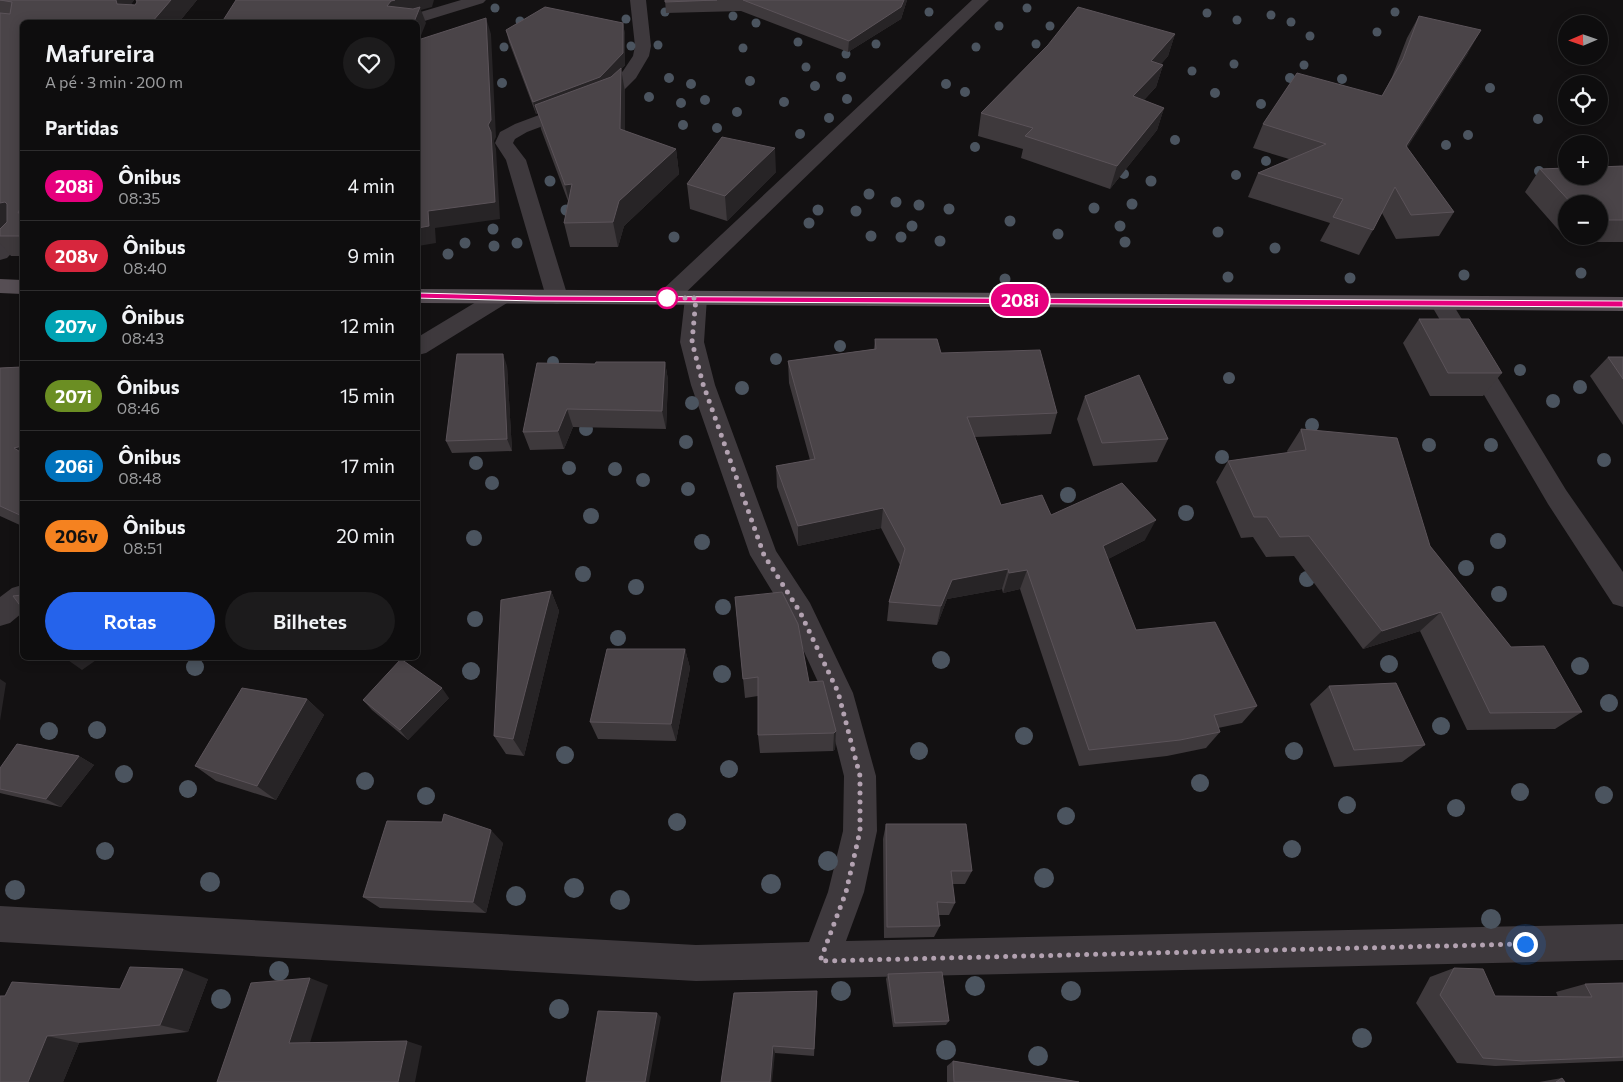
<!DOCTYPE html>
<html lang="pt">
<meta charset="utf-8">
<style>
body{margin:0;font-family:Commissioner,sans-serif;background:#1c1b1c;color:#f1f3f6;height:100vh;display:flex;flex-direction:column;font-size:19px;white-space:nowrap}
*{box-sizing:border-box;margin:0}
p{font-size:16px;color:#9b9c9e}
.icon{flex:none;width:28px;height:28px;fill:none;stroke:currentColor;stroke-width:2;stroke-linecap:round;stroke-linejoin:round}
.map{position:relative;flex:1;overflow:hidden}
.panel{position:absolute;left:20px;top:20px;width:400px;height:640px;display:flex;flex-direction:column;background:#0e0d0e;border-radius:8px;box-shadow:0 2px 12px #0003,0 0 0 1px #2e2d2e}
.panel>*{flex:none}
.badge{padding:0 10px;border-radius:16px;font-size:18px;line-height:32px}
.needle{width:32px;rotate:268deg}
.fabs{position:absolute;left:1558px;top:15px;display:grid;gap:10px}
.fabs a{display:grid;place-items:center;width:50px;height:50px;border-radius:50%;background:#0e0d0e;box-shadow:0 2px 12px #0003,0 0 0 1px #2e2d2e;font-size:25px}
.you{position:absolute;width:25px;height:25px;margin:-12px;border:4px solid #fff;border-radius:50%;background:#1a73e8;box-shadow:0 0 0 8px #1a73e833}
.map>.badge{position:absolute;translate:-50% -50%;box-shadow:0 0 0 2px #fff}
h2{padding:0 25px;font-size:19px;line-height:45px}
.round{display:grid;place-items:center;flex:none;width:52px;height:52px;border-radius:26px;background:#1c1b1c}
.headline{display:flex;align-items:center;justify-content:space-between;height:85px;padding:0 25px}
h1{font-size:24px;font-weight:600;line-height:38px}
.cta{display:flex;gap:10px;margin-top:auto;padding:10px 25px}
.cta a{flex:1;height:58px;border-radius:30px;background:#2563eb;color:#fff;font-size:20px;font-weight:600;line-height:58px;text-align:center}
.cta a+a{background:#1c1b1c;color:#f1f3f6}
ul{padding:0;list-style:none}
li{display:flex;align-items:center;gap:15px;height:70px;padding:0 25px;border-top:1px solid #2e2d2e}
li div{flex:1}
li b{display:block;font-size:19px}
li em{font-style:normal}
li .badge{min-width:55px;font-weight:700;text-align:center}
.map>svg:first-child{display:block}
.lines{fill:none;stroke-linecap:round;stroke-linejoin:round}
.minor{fill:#3e393d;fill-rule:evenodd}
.major{fill:#564e54;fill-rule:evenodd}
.tree{fill:#4b545f}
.wall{fill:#3e393c;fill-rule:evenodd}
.shaded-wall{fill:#272426}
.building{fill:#4a4448;stroke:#5b5359}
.line{fill:#e6007e;stroke:#fff}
.walk{stroke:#b3a2b1;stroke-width:5;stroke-dasharray:0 9}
.stop-dot{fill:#fff;stroke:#e6007e;stroke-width:2.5}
</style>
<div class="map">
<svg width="1623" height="1082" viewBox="0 0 1623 1082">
<rect width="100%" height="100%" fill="#131112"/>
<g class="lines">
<!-- minor -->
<path class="minor" d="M461,0H486L483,3L418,23L395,22L397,19Z
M630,0H646L651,46L649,56L636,78L615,99L527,132L515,139L513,143L526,160L568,297L565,302L557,304L549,302L546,297L506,160L495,143L500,132L515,124L603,91L623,71L633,56L635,46Z
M972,0H989L675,303L667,305L659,303L656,298L659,293Z
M22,224V242L7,258L0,260V241L15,226Z
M499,291L507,293L510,298L507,303L426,353L418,355V337L491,293Z
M696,291L704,293L707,298L704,342L715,385L776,551L810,603L853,693L876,776L877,831L864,892L846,941L1623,924V960L696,981L0,942V906L696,945L809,942L828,892L843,831L844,776L823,693L789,619L750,555L691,385L680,342L685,298L688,293Z
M1441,296L1449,298L1566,490L1623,572V607L1613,604L1548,504L1430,303L1433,298Z
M22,585V613L10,623L0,626V597L12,588Z"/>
<!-- major -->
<path class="major" d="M0,279L22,280V294L0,293Z
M418,289L1623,297V311L418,303Z"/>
</g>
<!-- trees -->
<g class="tree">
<circle cx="495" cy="8" r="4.5"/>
<circle cx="1027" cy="8" r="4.5"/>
<circle cx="665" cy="12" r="4.5"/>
<circle cx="929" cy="12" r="4.5"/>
<circle cx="1395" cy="12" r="4.5"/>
<circle cx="1207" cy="13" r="4.5"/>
<circle cx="1271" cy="15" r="4.5"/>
<circle cx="733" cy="16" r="4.5"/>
<circle cx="626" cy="19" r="4.5"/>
<circle cx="1237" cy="20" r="4.5"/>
<circle cx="520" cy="21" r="4.5"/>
<circle cx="1291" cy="22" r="4.5"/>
<circle cx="756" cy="23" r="4.5"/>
<circle cx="999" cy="26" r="4.5"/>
<circle cx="1050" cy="26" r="4.5"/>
<circle cx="1377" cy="32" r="4.5"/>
<circle cx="1310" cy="36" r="4.5"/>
<circle cx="798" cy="42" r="4.5"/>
<circle cx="876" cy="44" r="4.5"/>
<circle cx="1036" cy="44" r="4.5"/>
<circle cx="658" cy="45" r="4.5"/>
<circle cx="631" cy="46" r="4.5"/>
<circle cx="504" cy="47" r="4.5"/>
<circle cx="976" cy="47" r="4.5"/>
<circle cx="743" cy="48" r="4.5"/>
<circle cx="846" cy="54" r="4.5"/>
<circle cx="1234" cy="64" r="4.5"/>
<circle cx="1304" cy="65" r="4.5"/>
<circle cx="806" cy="67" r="4.5"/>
<circle cx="1192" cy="71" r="4.5"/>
<circle cx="841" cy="77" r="5"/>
<circle cx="669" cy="78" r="5"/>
<circle cx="1290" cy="78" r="5"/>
<circle cx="1342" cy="79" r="5"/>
<circle cx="750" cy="81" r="5"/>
<circle cx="502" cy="83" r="5"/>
<circle cx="691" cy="84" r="5"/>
<circle cx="946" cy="84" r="5"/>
<circle cx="815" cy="86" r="5"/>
<circle cx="1490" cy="88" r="5"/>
<circle cx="965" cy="92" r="5"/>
<circle cx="1215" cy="93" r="5"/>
<circle cx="649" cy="97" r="5"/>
<circle cx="847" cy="99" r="5"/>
<circle cx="705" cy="100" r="5"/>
<circle cx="784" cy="102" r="5"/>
<circle cx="681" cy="103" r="5"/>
<circle cx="1261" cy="104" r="5"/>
<circle cx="737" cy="112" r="5"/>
<circle cx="829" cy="118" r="5"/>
<circle cx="1538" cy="119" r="5"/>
<circle cx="683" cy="125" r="5"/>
<circle cx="717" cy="128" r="5"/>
<circle cx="800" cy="134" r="5"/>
<circle cx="1468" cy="135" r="5"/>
<circle cx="1175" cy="140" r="5"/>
<circle cx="1446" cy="145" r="5"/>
<circle cx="975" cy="147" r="5"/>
<circle cx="1266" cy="161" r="5"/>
<circle cx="1539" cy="171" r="5"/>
<circle cx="1124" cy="174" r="5"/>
<circle cx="1236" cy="175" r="5"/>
<circle cx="550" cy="181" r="5.5"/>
<circle cx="1151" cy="181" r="5.5"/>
<circle cx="869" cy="194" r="5.5"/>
<circle cx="896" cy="202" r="5.5"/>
<circle cx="1132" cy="204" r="5.5"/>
<circle cx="919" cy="205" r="5.5"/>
<circle cx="1094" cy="208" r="5.5"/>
<circle cx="949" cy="209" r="5.5"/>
<circle cx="566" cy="210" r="5.5"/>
<circle cx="818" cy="210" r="5.5"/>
<circle cx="856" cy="211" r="5.5"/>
<circle cx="1010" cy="221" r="5.5"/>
<circle cx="809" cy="223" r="5.5"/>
<circle cx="912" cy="226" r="5.5"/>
<circle cx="1120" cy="226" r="5.5"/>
<circle cx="493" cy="229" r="5.5"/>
<circle cx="1218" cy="232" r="5.5"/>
<circle cx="1058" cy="234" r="5.5"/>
<circle cx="871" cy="236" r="5.5"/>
<circle cx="674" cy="237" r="5.5"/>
<circle cx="901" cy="237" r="5.5"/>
<circle cx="940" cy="241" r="5.5"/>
<circle cx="1125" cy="242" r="5.5"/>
<circle cx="465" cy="243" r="5.5"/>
<circle cx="517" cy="243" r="5.5"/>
<circle cx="494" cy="246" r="5.5"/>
<circle cx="1275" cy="248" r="5.5"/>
<circle cx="448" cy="254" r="5.5"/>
<circle cx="1581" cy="273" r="5.5"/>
<circle cx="1464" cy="275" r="5.5"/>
<circle cx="1228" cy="277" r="5.5"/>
<circle cx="1350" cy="278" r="5.5"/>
<circle cx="1005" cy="279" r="5.5"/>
<circle cx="840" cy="346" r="6"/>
<circle cx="776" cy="359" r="6"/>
<circle cx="553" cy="362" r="6"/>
<circle cx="1520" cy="370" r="6"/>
<circle cx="1229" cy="378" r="6"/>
<circle cx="1580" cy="387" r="7"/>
<circle cx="742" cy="388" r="7"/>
<circle cx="1553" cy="401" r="7"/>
<circle cx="692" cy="403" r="7"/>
<circle cx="1312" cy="425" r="7"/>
<circle cx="586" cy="429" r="7"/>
<circle cx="686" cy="442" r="7"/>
<circle cx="1429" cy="445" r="7"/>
<circle cx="1491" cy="445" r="7"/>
<circle cx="1222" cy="457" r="7"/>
<circle cx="1604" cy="460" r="7"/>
<circle cx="476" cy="463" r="7"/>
<circle cx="569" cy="468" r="7"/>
<circle cx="615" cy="469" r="7"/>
<circle cx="643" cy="480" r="7"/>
<circle cx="492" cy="483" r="7"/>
<circle cx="688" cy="489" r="7"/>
<circle cx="1068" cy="495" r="8"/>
<circle cx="1186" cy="513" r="8"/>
<circle cx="591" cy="516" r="8"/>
<circle cx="474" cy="538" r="8"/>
<circle cx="1498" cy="541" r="8"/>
<circle cx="702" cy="542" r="8"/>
<circle cx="1466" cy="568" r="8"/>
<circle cx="583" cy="574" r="8"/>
<circle cx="1307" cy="579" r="8"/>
<circle cx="636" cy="587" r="8"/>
<circle cx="1499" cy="594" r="8"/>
<circle cx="723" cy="607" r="8"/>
<circle cx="475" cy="619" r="8"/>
<circle cx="618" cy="638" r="8"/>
<circle cx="941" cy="660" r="9"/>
<circle cx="1389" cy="664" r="9"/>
<circle cx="1580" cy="666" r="9"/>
<circle cx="195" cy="667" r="9"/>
<circle cx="471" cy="671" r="9"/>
<circle cx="722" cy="674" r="9"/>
<circle cx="1609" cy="703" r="9"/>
<circle cx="1441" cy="726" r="9"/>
<circle cx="97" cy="730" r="9"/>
<circle cx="49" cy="731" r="9"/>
<circle cx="1024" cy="736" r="9"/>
<circle cx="919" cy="751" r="9"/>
<circle cx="1294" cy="751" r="9"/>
<circle cx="565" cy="755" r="9"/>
<circle cx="729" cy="769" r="9"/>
<circle cx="124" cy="774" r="9"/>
<circle cx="365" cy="781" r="9"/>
<circle cx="1200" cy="783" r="9"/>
<circle cx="188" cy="789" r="9"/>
<circle cx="1520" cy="792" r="9"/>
<circle cx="1604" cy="795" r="9"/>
<circle cx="426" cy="796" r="9"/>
<circle cx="1347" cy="805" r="9"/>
<circle cx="1456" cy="808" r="9"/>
<circle cx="1066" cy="816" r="9"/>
<circle cx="677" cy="822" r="9"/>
<circle cx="1292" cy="849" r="9"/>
<circle cx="105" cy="851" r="9"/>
<circle cx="828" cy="861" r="10"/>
<circle cx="1044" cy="878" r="10"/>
<circle cx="210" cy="882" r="10"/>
<circle cx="771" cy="884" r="10"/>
<circle cx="574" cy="888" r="10"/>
<circle cx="15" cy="890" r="10"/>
<circle cx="516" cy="896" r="10"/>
<circle cx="620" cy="900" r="10"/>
<circle cx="1491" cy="919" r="10"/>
<circle cx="279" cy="971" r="10"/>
<circle cx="975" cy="986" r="10"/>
<circle cx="841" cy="991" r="10"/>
<circle cx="1071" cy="991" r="10"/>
<circle cx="221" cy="999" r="10"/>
<circle cx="559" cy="1009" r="10"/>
<circle cx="1362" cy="1038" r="10"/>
<circle cx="946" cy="1050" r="10"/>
<circle cx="1038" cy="1056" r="10"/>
</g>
<!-- wall -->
<path class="wall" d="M0,0H134L131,4L135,5L197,0L179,22H22V256H11L0,243Z
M665,0H907L901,19L848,52L741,11L666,13Z
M1419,16L1468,53L1407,147L1454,212L1439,236L1396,239L1382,213L1373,230L1359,255L1320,241L1330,223L1248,197L1258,173L1289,159L1253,148L1263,124L1382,96L1392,77L1407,38Z
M623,23L625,35V65L621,69L625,92V131L676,149L679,174L624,226L618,247H570L564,223L568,201L541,129L538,114H536L509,42L506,30Z
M1175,34L1168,56L1161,64L1163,65L1156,87L1144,100L1164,108L1157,130L1110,189L1021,158L1023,149L978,136L981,113Z
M1623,166V242H1569L1525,192L1540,169ZM1566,204H1599V236H1566Z
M776,172L727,221L690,209L687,184Z
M1419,319L1502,373L1483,396H1430L1403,343Z
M875,339L941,353L1057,413L1051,434L975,437L1001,505L1051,515L1145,540L1108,559L1136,630L1257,706L1242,723L1218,728L1220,732L1206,748L1167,756L1079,766L1020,589L1003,593L1002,589L947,599L937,625L887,621L889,602L900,565L881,528L798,546L777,487L776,466L810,460L789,383L788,361L874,349Z
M1608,357H1623V425L1590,376Z
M665,362L668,380L666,429L573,427L564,449L530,450L523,432L595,364Z
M507,366L512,451L452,453L446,441Z
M22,367V526L0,516V368Z
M1085,396L1168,439L1157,462L1093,466L1077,419Z
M1301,429L1430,546L1511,647L1582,712L1555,729L1467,730L1420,631L1363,649L1294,556L1266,557L1253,537L1241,538L1216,482L1228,461L1288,453L1287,451Z
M551,591L559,611L524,756L506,754L494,736Z
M735,597L809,682L836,731L835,749L833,751L760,753L758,735V696L745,698Z
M685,649L690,668L676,741L598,739L590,722Z
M1329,686L1425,745L1402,762L1334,767L1310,704Z
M449,698L408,740L372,710L363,700Z
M307,699L324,715L276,800L216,781L195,766Z
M79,756L94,765L61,807L4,794L0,793V768Z
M442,822L503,843L486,913L380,908L363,897Z
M886,824L972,871L965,884H952L955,903L949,915H938L940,926L934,937L884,938L883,839Z
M1454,968L1495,996L1558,997L1556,992L1585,984L1623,983V1061L1495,1066L1457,1063L1416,1003L1430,977Z
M888,974L949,1021L946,1025L893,1027L886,979Z
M208,979L188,1032L79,1043L63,1082L0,996L120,989Z
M817,1000L814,1056L775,1053L721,1082Z
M953,1061L1079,1082H947V1066Z
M1562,1078L1565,1082H1539Z"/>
<!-- shaded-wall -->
<path class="shaded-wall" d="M116,0H134L124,14L117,4Z
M171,0H197L179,22H152Z
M395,0H434L432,7L421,10L426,23L418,43V22H414L387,6L391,1Z
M904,0H907L901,19L848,52L849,41Z
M486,18L491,34L496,137L494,141L496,149L500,219L435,228L436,243L418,246V228L428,211L488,125Z
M623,23L625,35V65L621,69L625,92V153L602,89L535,105L538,114H536L533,102Z
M1481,30L1468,53L1393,170L1406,146Z
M1175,34L1168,56L1145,83L1151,61Z
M1163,65L1156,87L1126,119L1133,96Z
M1164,108L1157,130L1110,189L1117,166Z
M775,148L776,172L727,221L725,196Z
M676,149L679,174L624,226L618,247L613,222L619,201Z
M572,184L571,209L565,185Z
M5,202L21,222L0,236V203Z
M22,205V218L18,213Z
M503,354L507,366L512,451L507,439Z
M665,362L668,380L666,429L662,411Z
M567,409L573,427L564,449L558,431Z
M22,446V456L14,448Z
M883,508L881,528L798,546V526Z
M1156,520L1145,540L1095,566L1103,546Z
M1008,569L1002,589L947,599L937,625L941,606L952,580Z
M1027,570L1020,589L1003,593L1009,573Z
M551,591L559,611L524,756L513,739Z
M1441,612L1420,631L1363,649L1382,631Z
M685,649L690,668L676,741L671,724Z
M65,658H99L82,670Z
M0,679L6,683L0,721Z
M442,688L449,698L408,740L400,730Z
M307,699L324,715L276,800L257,786Z
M836,731L835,749L833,751L834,733Z
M79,756L94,765L61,807L46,799Z
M491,830L503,843L486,913L473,902Z
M183,969L208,979L188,1032L160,1025Z
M310,978L328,985L308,1049L289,1043Z
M657,1013L661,1017L649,1082H645Z
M47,1036L79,1043L63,1082H28Z
M407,1041L422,1046L415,1082H398Z
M773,1046L775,1053L772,1082H770Z"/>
<!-- building -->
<path class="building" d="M0,0H116L117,4L135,5L137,2L136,0H171L152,22H22V205L18,213L22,212V236H0V229L7,222V204L5,202L0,203V13L10,14L12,2Z
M236,0H395L391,1L387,6L413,9L420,7L414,22H222Z
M665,0H717L665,2Z
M743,0H904L901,7L849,41Z
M545,7L623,23V53L600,77L533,102L506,30Z
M1078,7L1175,34L1151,61L1163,65L1133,96L1164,108L1117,166L1025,136L1033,128L981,113L1048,45Z
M1419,16L1481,30L1406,146L1454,212L1411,215L1395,187L1373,230L1333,217L1343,199L1258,173L1326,144L1263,124L1297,73L1382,96L1403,59Z
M486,18L491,120L488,125L491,132L495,202L428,211L429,226L418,228V40Z
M621,68L620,129L676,149L619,201L613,222L564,223L572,184L565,185L535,105L611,77Z
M722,137L775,148L725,196L687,184Z
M1623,166V220H1599V204H1572L1540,169L1566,168V176H1599V167Z
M1419,319H1469L1502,373H1448Z
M875,339H937L941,353L1040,350L1057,413L967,417L1001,505L1042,495L1051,515L1122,483L1156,520L1103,546L1136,630L1215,622L1257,706L1214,715L1220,732L1180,740L1089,750L1027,570L1009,573L1008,569L952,580L941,606L889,602L905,549L883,508L798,526L776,466L815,459L788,361L876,349Z
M457,354H503L507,439L446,441Z
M1608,357H1623V379Z
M596,362H665L662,411L567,409L558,431L523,432L537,363L595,364Z
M22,367V446L14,448L22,453V516L0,506V368Z
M1139,375L1168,439L1102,443L1085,396Z
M1301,429L1397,438L1430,546L1511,647L1544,646L1582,712L1490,713L1441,612L1382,631L1309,536L1280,537L1267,517H1254L1228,461L1306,450Z
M551,591L513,739L494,736L501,600Z
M782,592L798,624L809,682L823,681L836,731L834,733L758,735V677L743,679L735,597Z
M22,595V608L13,596Z
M607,649H685L671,724L590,722Z
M401,659L442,688L400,730L363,700Z
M1396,683L1425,745L1354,750L1329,686Z
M242,688L307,699L257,786L195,766Z
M17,744L79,756L46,799L0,789V768Z
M444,814L491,830L473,902L363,897L387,821L442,822Z
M886,824H966L972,871H951L955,903L937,902L940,926L887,927Z
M130,967L183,969L160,1025L47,1036L28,1082H0V996H5L12,982L120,989Z
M1454,968L1483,969L1495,996L1592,997L1585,984L1623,983V1057L1523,1061L1483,1058L1440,995Z
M942,972L949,1021L895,1023L888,974Z
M310,978L289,1043L407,1041L398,1082H217L251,983Z
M817,991L814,1049L773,1046L770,1082H721L734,993Z
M598,1011L657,1013L645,1082H586Z
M953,1061L1079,1082H954Z
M1562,1078L1565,1082H1556Z"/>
<!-- line -->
<path class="line" d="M418,293L536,296L1623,301V307L536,301L415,298V294Z"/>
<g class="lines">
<!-- walk -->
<path class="walk" d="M667,298H696L692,342L703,384L764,555L800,612L838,692L860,776V831L846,892L820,961L1525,944"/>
</g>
<!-- markers -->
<circle class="stop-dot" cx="667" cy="298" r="10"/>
</svg>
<div class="fabs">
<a><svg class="needle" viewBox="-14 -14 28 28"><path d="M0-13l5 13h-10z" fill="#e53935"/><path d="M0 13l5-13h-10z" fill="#9b9c9e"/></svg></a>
<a><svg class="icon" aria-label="locate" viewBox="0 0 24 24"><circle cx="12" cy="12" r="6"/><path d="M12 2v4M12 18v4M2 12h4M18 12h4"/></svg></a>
<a>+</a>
<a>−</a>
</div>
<div class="you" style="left:1525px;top:944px"></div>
<b class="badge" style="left:1020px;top:300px;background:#e6007e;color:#fff">208i</b>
<section class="panel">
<div class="headline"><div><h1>Mafureira</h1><p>A pé · 3 min · 200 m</p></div><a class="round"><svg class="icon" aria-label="heart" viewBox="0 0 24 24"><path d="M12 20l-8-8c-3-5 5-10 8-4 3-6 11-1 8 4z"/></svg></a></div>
<h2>Partidas</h2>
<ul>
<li><span class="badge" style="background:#e6007e;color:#fff">208i</span><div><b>Ônibus</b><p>08:35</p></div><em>4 min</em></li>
<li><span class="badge" style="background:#d7263d;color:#fff">208v</span><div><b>Ônibus</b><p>08:40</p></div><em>9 min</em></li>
<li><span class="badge" style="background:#00a3b4;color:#fff">207v</span><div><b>Ônibus</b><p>08:43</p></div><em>12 min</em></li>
<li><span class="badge" style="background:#6b8e23;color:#fff">207i</span><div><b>Ônibus</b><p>08:46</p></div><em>15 min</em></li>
<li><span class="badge" style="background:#0072bc;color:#fff">206i</span><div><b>Ônibus</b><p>08:48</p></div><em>17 min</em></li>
<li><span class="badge" style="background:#f58220;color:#111">206v</span><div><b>Ônibus</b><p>08:51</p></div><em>20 min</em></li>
</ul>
<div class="cta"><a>Rotas</a><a>Bilhetes</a></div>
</section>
</div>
